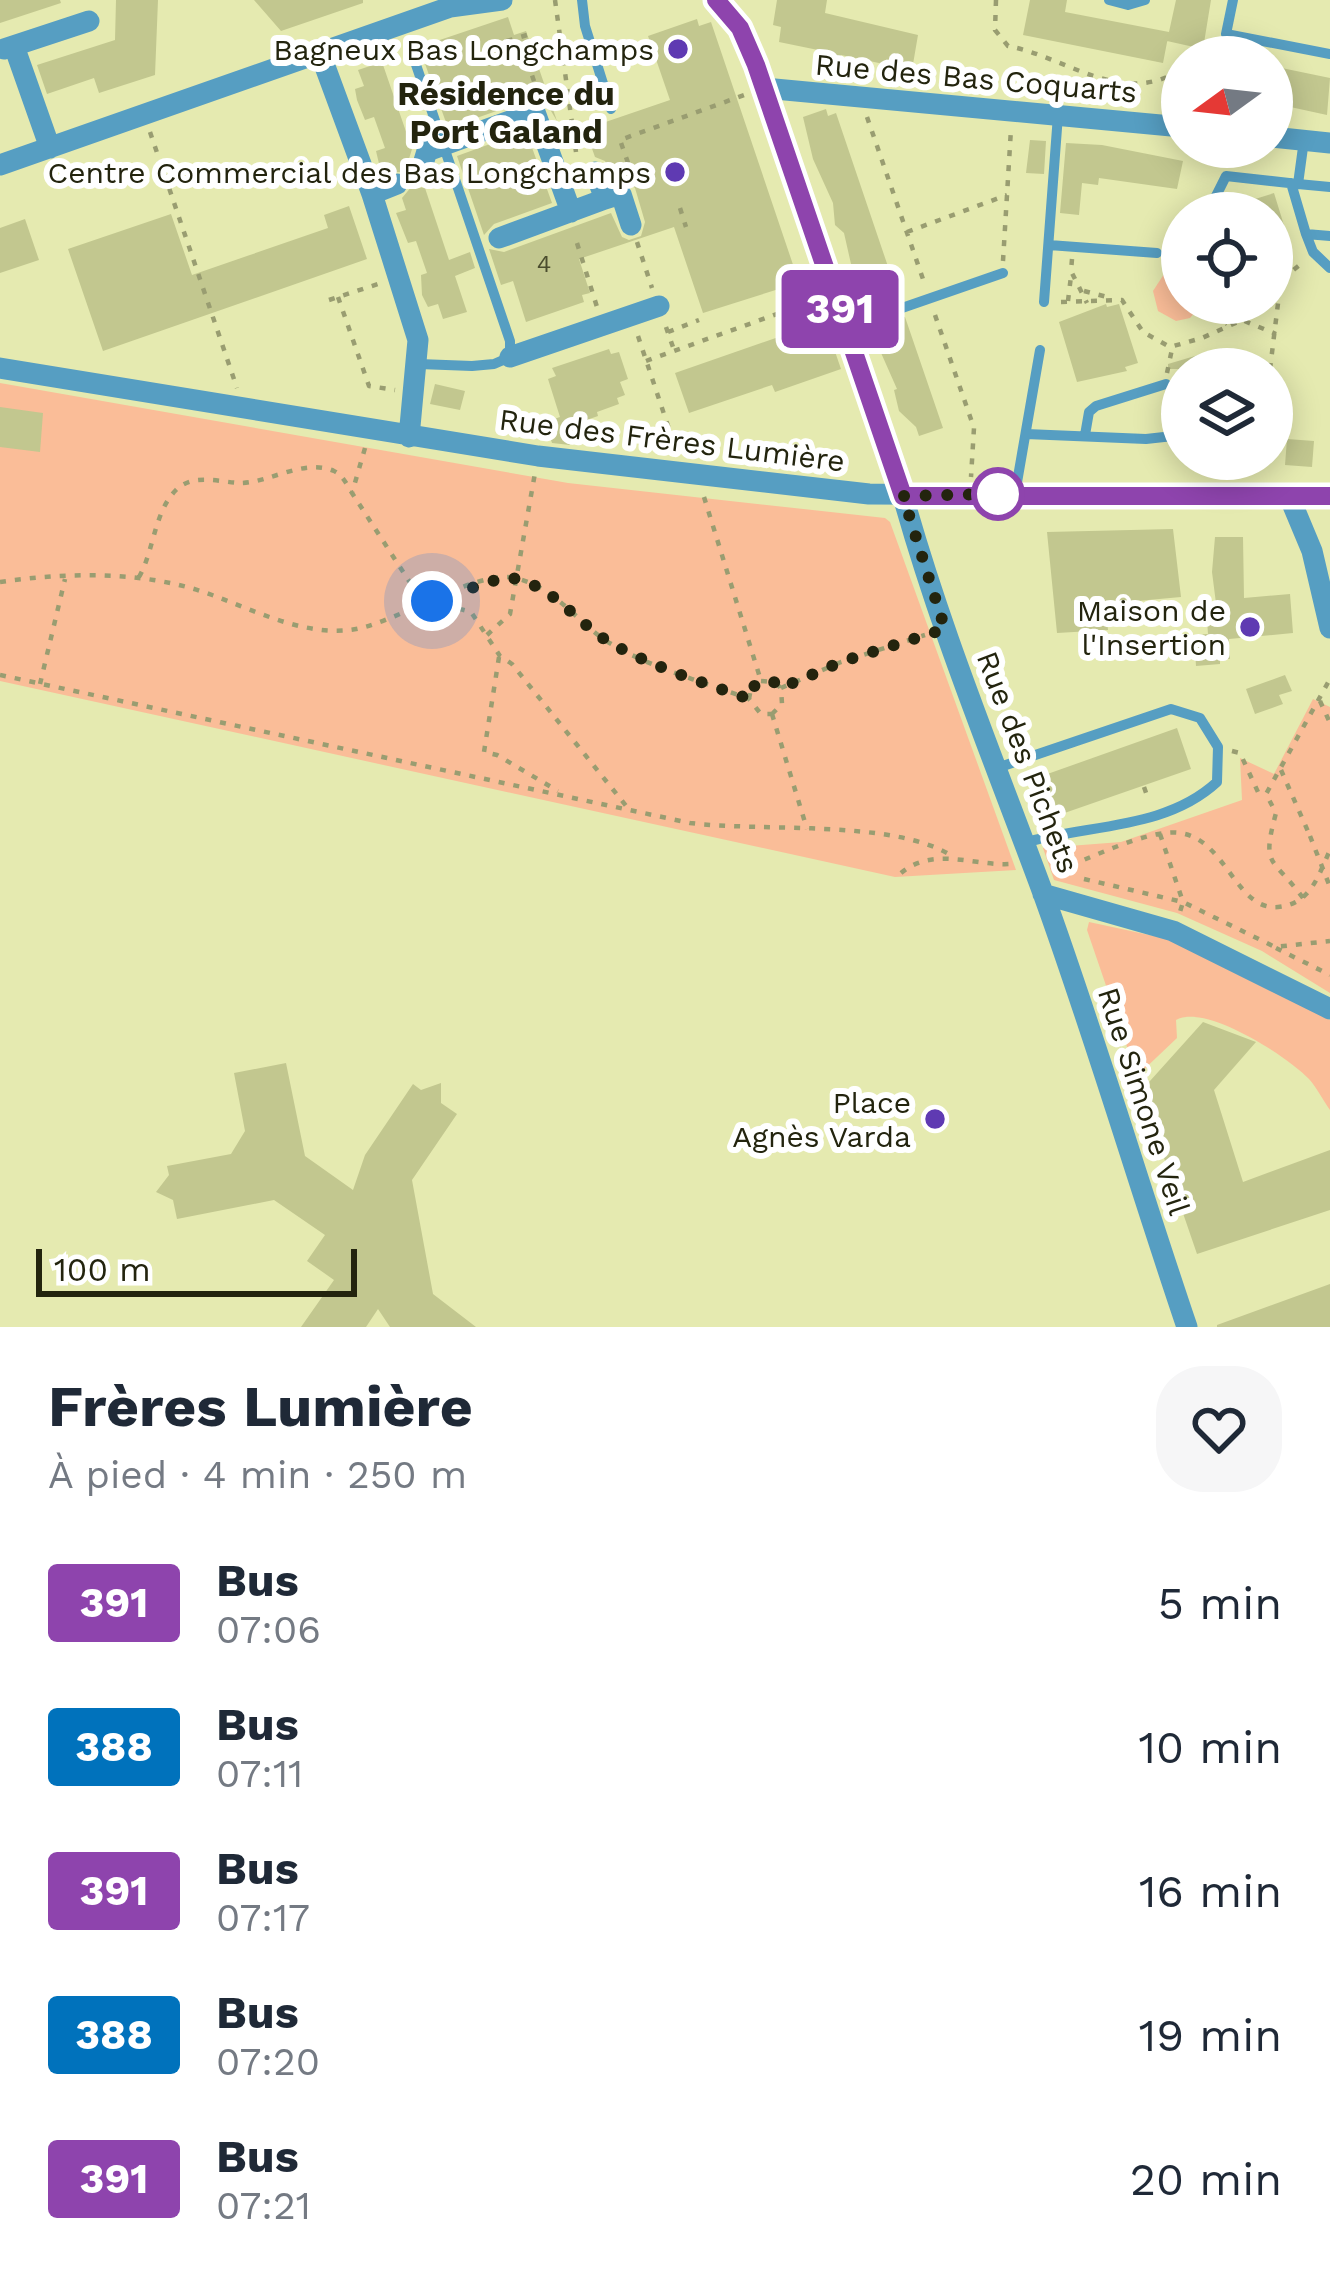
<!DOCTYPE html>
<html lang="fr">
<meta charset="utf-8">
<style>
body{margin:0;font-family:"Work Sans",sans-serif;background:#f6f6f7;color:#1f2937;height:100vh;display:flex;flex-direction:column;font-size:45px;white-space:nowrap}
*{box-sizing:border-box;margin:0}
p{font-size:39px;color:#747a83}
.icon{flex:none;width:66px;height:66px;fill:none;stroke:currentColor;stroke-width:2;stroke-linecap:round;stroke-linejoin:round}
.map{position:relative;height:1327px;overflow:hidden}
.panel{display:flex;flex-direction:column;background:#fff;flex:1}
.panel>*{flex:none}
.badge{padding:0 24px;border-radius:9px;font-size:42px;line-height:78px}
.needle{width:78px;rotate:255deg}
.tools{position:absolute;left:1161px;top:36px;display:grid;gap:24px}
.tools a{display:grid;place-items:center;width:132px;height:132px;border-radius:50%;background:#fff;box-shadow:0 6px 30px #0003;font-size:60px}
.scale{position:absolute;left:36px;bottom:30px;width:321px;box-sizing:border-box;padding-left:12px;border:6px solid #23240e;border-top:0;font-size:33px;line-height:42px;white-space:nowrap;color:#23240e;-webkit-text-stroke:9px #fff;paint-order:stroke}
.you{position:absolute;width:60px;height:60px;margin:-30px;border:9px solid #fff;border-radius:50%;background:#1a73e8;box-shadow:0 0 0 18px #1a73e833}
.map>.badge{position:absolute;translate:-50% -50%;box-shadow:0 0 0 6px #fff}
.round{display:grid;place-items:center;flex:none;width:126px;height:126px;border-radius:48px;background:#f6f6f7}
.summary{display:flex;align-items:center;justify-content:space-between;height:204px;padding:0 48px}
h1{font-size:57px;font-weight:700;line-height:90px}
ul{padding:0;list-style:none}
li{display:flex;align-items:center;gap:36px;height:144px;padding:0 48px}
li div{flex:1}
li b{display:block;font-size:45px}
li em{font-style:normal}
li .badge{min-width:132px;font-weight:700;text-align:center}
.map>svg:first-child{display:block}
.green{fill:#fabd98}
.building{fill:#c2c78f}
.lines{fill:none;stroke-linecap:round;stroke-linejoin:round}
.path{stroke:#999d71;stroke-width:4.5;stroke-dasharray:6 9;stroke-linecap:butt}
.lane{stroke:#569ec2;stroke-width:10}
.street{stroke:#569ec2;stroke-width:21}
.path-bridge{stroke:#999d71;stroke-width:4.5;stroke-dasharray:6 9;stroke-linecap:butt}
.line-casing{stroke:#fff;stroke-width:27}
.line{stroke:#8e44ad;stroke-width:18}
.walk{stroke:#23240e;stroke-width:12;stroke-dasharray:0 21.6}
.poi-dot{fill:#5f3ab2;stroke:#fff;stroke-width:4.5}
.stop-dot{fill:#fff;stroke:#8e44ad;stroke-width:6}
.labels{text-anchor:middle;dominant-baseline:central;stroke-width:12;stroke-linejoin:round;paint-order:stroke}
.number-label{font-size:24px;fill:#4b4d2e}
.poi-label{font-size:30px;fill:#23240e;stroke:#fff;text-anchor:end}
.street-label{font-size:30px;fill:#23240e;stroke:#fff}
.neighbourhood-label{font-size:33px;font-weight:bold;fill:#23240e;stroke:#fff}
</style>
<div class="map">
<svg width="1330" height="1327" viewBox="0 0 1330 1327">
<rect width="100%" height="100%" fill="#e5eab0"/>
<!-- green -->
<path class="green" d="M1182,270V303H1203L1190,318L1176,321L1158,311L1153,291L1164,274Z
M0,383L568,483L885,518L890,522L1016,870L895,877L0,681Z
M1313,699L1330,707V993L1262,951L1177,913L1054,880L1043,848L1121,842L1242,800L1240,758L1274,774Z
M1089,922L1168,939L1330,1020V1110C1323,1100 1317,1088 1309,1079C1287,1056 1205,1003 1176,1020L1177,1038L1137,1076L1087,930Z"/>
<!-- building -->
<path class="building" d="M0,0H60L61,3L0,23Z
M116,0H158L155,75L99,93L94,78L47,94L37,65L115,40Z
M254,0H363V3L281,31Z
M777,0H827L825,13L918,35L912,70L841,55L839,63L817,58L818,50L779,42L781,27L773,25Z
M1030,0H1067L1065,12L1169,32L1163,63L1023,35Z
M1176,0H1211L1203,49L1167,41Z
M508,17L514,35L526,31L557,121L545,101L536,97L448,128L419,47Z
M697,19L699,26L711,22L809,312L820,308L841,369L775,392L772,385L689,413L675,373L796,331L782,288L703,313L674,227L579,259L590,293L582,295L584,302L526,322L513,281L501,285L489,249L504,252L611,213L622,237L629,240L641,236L645,222L635,188L625,180H614L605,161L595,157L585,129L670,100L648,36Z
M382,62L412,149L405,172H381L376,151L385,148L374,117L365,120L357,100L355,89L364,86L358,70Z
M1272,66L1330,78L1327,115L1272,103Z
M826,109L828,116L836,113L899,299L893,310L897,316L905,317L943,428L919,436L916,427L899,411L894,390L897,389L874,337V328L887,321L888,312L879,306L869,309L856,286L844,233L835,225L833,203L813,159L803,117Z
M526,131L552,203L494,224L484,235L457,156Z
M1030,140L1046,141L1044,174L1026,173Z
M1066,143L1102,145L1183,161L1177,189L1099,178L1098,185L1082,183L1079,215L1060,213Z
M412,186L425,188L449,260L470,252L475,268L455,276L467,312L443,319L438,304L428,307L422,295L421,275L427,273L416,241L408,243L396,213L406,210L402,198Z
M1274,193L1291,248L1272,254V213H1223V209Z
M349,206L367,259L103,351L68,249L171,214L192,275L328,228L324,215Z
M25,219L39,260L0,273V228Z
M1106,304L1107,307L1119,304L1138,363L1125,367L1127,371L1077,382L1059,322Z
M1222,348L1228,369H1168V364Z
M609,349L611,354L619,352L628,379L620,382L625,395L617,398L619,404L597,412L598,416L564,428L570,445L552,443L545,422L560,417L548,379L556,376L552,368Z
M435,384L465,391L460,410L430,404Z
M0,407L43,413L40,452L0,447Z
M1287,439L1314,441L1312,467L1285,465Z
M1173,529L1181,597L1105,604L1108,630L1057,633L1047,532Z
M1215,537H1243L1244,598L1290,594L1293,633L1229,639L1230,659H1220V664L1196,666L1194,635L1208,634L1207,620L1218,619L1212,572Z
M1285,675L1292,691L1279,695L1283,704L1255,714L1246,689Z
M1177,728L1191,769L1053,817L1039,777Z
M1203,1022L1256,1042L1214,1090L1243,1182L1330,1150V1210L1197,1254L1141,1091Z
M286,1063L305,1156L353,1190L365,1155L413,1084L421,1090L441,1083V1103L457,1114L412,1180L433,1294L476,1327H390L378,1309L366,1327H301L334,1280L307,1261L325,1235L274,1200L177,1219L173,1200L156,1192L169,1175L167,1166L231,1154L245,1131L234,1073Z
M1330,1284V1327H1217V1325Z"/>
<g class="lines">
<!-- path -->
<path class="path" d="M555,0L576,152
M996,0L995,30L1008,46C1067,57 1122,108 1182,69
M527,35L507,41L510,48L521,43L537,90
M1205,57L1214,54
M867,117L924,282
M150,132L237,388
M573,132L583,135L589,153
M633,177L620,140L747,94
M680,208L686,227
M907,232L1007,195
M637,242L652,288
M577,243L597,307
M1072,259L1071,271L1087,303
M1003,261L1011,129
M1084,291L1107,297
M338,297L369,386L395,390
M329,300L381,283
M1068,301L1071,276
M1061,302L1122,300L1143,332L1170,347L1202,338L1242,320L1276,334
M1200,309L1227,324
M935,315L974,428L971,477
M666,327L674,350
M668,332L699,320
M638,336L676,450
M646,361L816,300
M1270,369L1280,287L1286,276L1301,264
M1167,373L1172,349
M365,448L352,493L409,581C425,602 447,605 471,612L500,656L512,664L627,807
M704,497L761,681
M139,577C154,551 154,512 176,490C193,473 219,482 240,483C269,483 304,458 334,471C343,475 347,485 352,493
M0,582C63,573 129,571 191,588C242,603 295,636 350,630C395,625 474,569 515,578C558,588 577,624 613,645C654,669 704,682 749,699L761,714H772
M487,635L510,614L535,473
M499,657L484,752L497,755L558,791
M0,675L690,823C762,832 894,819 952,856
M761,681L774,682L781,688
M40,684L65,579
M749,699L751,688L761,681
M1320,701L1330,723
M772,714L782,704L781,688L841,662L925,635
M772,714L807,829
M1232,751L1240,753L1258,792L1266,794
M1281,770L1310,836
M1144,787L1149,801
M1160,834L1183,902L1179,915
M1057,871C1086,860 1150,828 1180,833C1226,839 1236,911 1278,907C1311,904 1318,876 1330,850
M901,873C933,846 973,866 1010,864
M1084,879L1183,902L1275,947L1330,941
M1303,898C1272,856 1261,868 1276,813L1266,794L1330,679
M1276,948L1330,975"/>
<!-- lane -->
<path class="lane" d="M582,0L585,26L611,109
M1109,0L1128,5L1145,0
M1233,0L1226,34L1330,54
M412,53L510,341V357L494,364L472,366L419,364
M1291,183L1306,234L1330,236
M1298,184L1330,187
M1214,200L1226,176L1298,184L1304,140
M1306,234L1313,252L1330,268
M1049,245L1157,253
M1044,302L1058,115
M902,308L1003,273
M847,328L879,316
M1272,427L1275,426
M1026,434L1146,439L1182,435
M1085,435L1089,412L1096,406L1166,384
M1015,494L1040,350
M997,768L1171,709L1200,718L1218,747L1217,782C1165,830 1088,824 1023,843"/>
<!-- street -->
<path class="street" d="M716,0L740,28L756,65L898,478C936,620 992,755 1043,893C1095,1036 1138,1183 1187,1327
M14,46L50,148
M4,49L89,21
M320,53L372,194L418,340L409,437
M764,88L1182,127
M1272,137L1330,143
M0,165L450,7L502,0
M420,174L427,151L535,112L571,212
M372,194L397,184
M605,199L621,194L631,225
M499,238L605,199L595,172
M510,357L659,306
M0,368L538,456L869,494L1330,496
M1289,496L1312,551L1330,628
M1043,894L1173,931L1330,1009"/>
<!-- path-bridge -->
<path class="path-bridge" d="M1310,836L1330,887"/>
</g>
<g class="lines">
<defs>
<path id="line" d="M716,0L740,28L756,65L903,496H1330"/>
</defs>
<!-- line casing -->
<use href="#line" class="line-casing"/>
<!-- line -->
<use href="#line" class="line"/>
<!-- walk -->
<path class="walk" d="M432,601L505,577C555,583 575,624 616,646C658,669 705,683 749,699L752,688L761,681L774,682L781,688L841,662L945,629L903,496L998,494"/>
</g>
<!-- markers -->
<g class="poi-dot">
<circle cx="678" cy="49" r="12"/>
<circle cx="675" cy="172" r="12"/>
<circle cx="1250" cy="627" r="12"/>
<circle cx="935" cy="1119" r="12"/>
</g>
<circle class="stop-dot" cx="998" cy="494" r="24"/>
<g class="labels">
<!-- number labels -->
<g class="number-label">
<text x="544" y="264">4</text>
</g>
<!-- poi labels -->
<g class="poi-label">
<text x="654" y="49">Bagneux Bas Longchamps</text>
<text x="651" y="172">Centre Commercial des Bas Longchamps</text>
<text x="1226" y="610">Maison de<tspan x="1226" dy="34">l'Insertion</tspan></text>
<text x="911" y="1102">Place<tspan x="911" dy="34">Agnès Varda</tspan></text>
</g>
<!-- street labels -->
<g class="street-label">
<text transform="translate(976 78) rotate(5)">Rue des Bas Coquarts</text>
<text transform="translate(672 440) rotate(7)">Rue des Frères Lumière</text>
<text transform="translate(1028 762) rotate(69)">Rue des Pichets</text>
<text transform="translate(1144 1101) rotate(72)">Rue Simone Veil</text>
</g>
<!-- neighbourhood labels -->
<g class="neighbourhood-label">
<text x="506" y="93">Résidence du<tspan x="506" dy="38">Port Galand</tspan></text>
</g>
</g>
</svg>
<div class="tools">
<a><svg class="needle" viewBox="-14 -14 28 28"><path d="M0-13l5 13h-10z" fill="#e53935"/><path d="M0 13l5-13h-10z" fill="#747a83"/></svg></a>
<a><svg class="icon" aria-label="locate" viewBox="0 0 24 24"><circle cx="12" cy="12" r="6"/><path d="M12 2v4M12 18v4M2 12h4M18 12h4"/></svg></a>
<a><svg class="icon" aria-label="layers" viewBox="0 0 24 24"><path d="M12 4l9 5-9 5-9-5zM3 14l9 5 9-5"/></svg></a>
</div>
<div class="scale">100 m</div>
<div class="you" style="left:432px;top:601px"></div>
<b class="badge" style="left:840px;top:309px;background:#8e44ad;color:#fff">391</b>
</div>
<section class="panel">
<div class="summary"><div><h1>Frères Lumière</h1><p>À pied · 4 min · 250 m</p></div><a class="round"><svg class="icon" aria-label="heart" viewBox="0 0 24 24"><path d="M12 20l-8-8c-3-5 5-10 8-4 3-6 11-1 8 4z"/></svg></a></div>
<ul>
<li><span class="badge" style="background:#8e44ad;color:#fff">391</span><div><b>Bus</b><p>07:06</p></div><em>5 min</em></li>
<li><span class="badge" style="background:#0072bc;color:#fff">388</span><div><b>Bus</b><p>07:11</p></div><em>10 min</em></li>
<li><span class="badge" style="background:#8e44ad;color:#fff">391</span><div><b>Bus</b><p>07:17</p></div><em>16 min</em></li>
<li><span class="badge" style="background:#0072bc;color:#fff">388</span><div><b>Bus</b><p>07:20</p></div><em>19 min</em></li>
<li><span class="badge" style="background:#8e44ad;color:#fff">391</span><div><b>Bus</b><p>07:21</p></div><em>20 min</em></li>
</ul>
</section>
